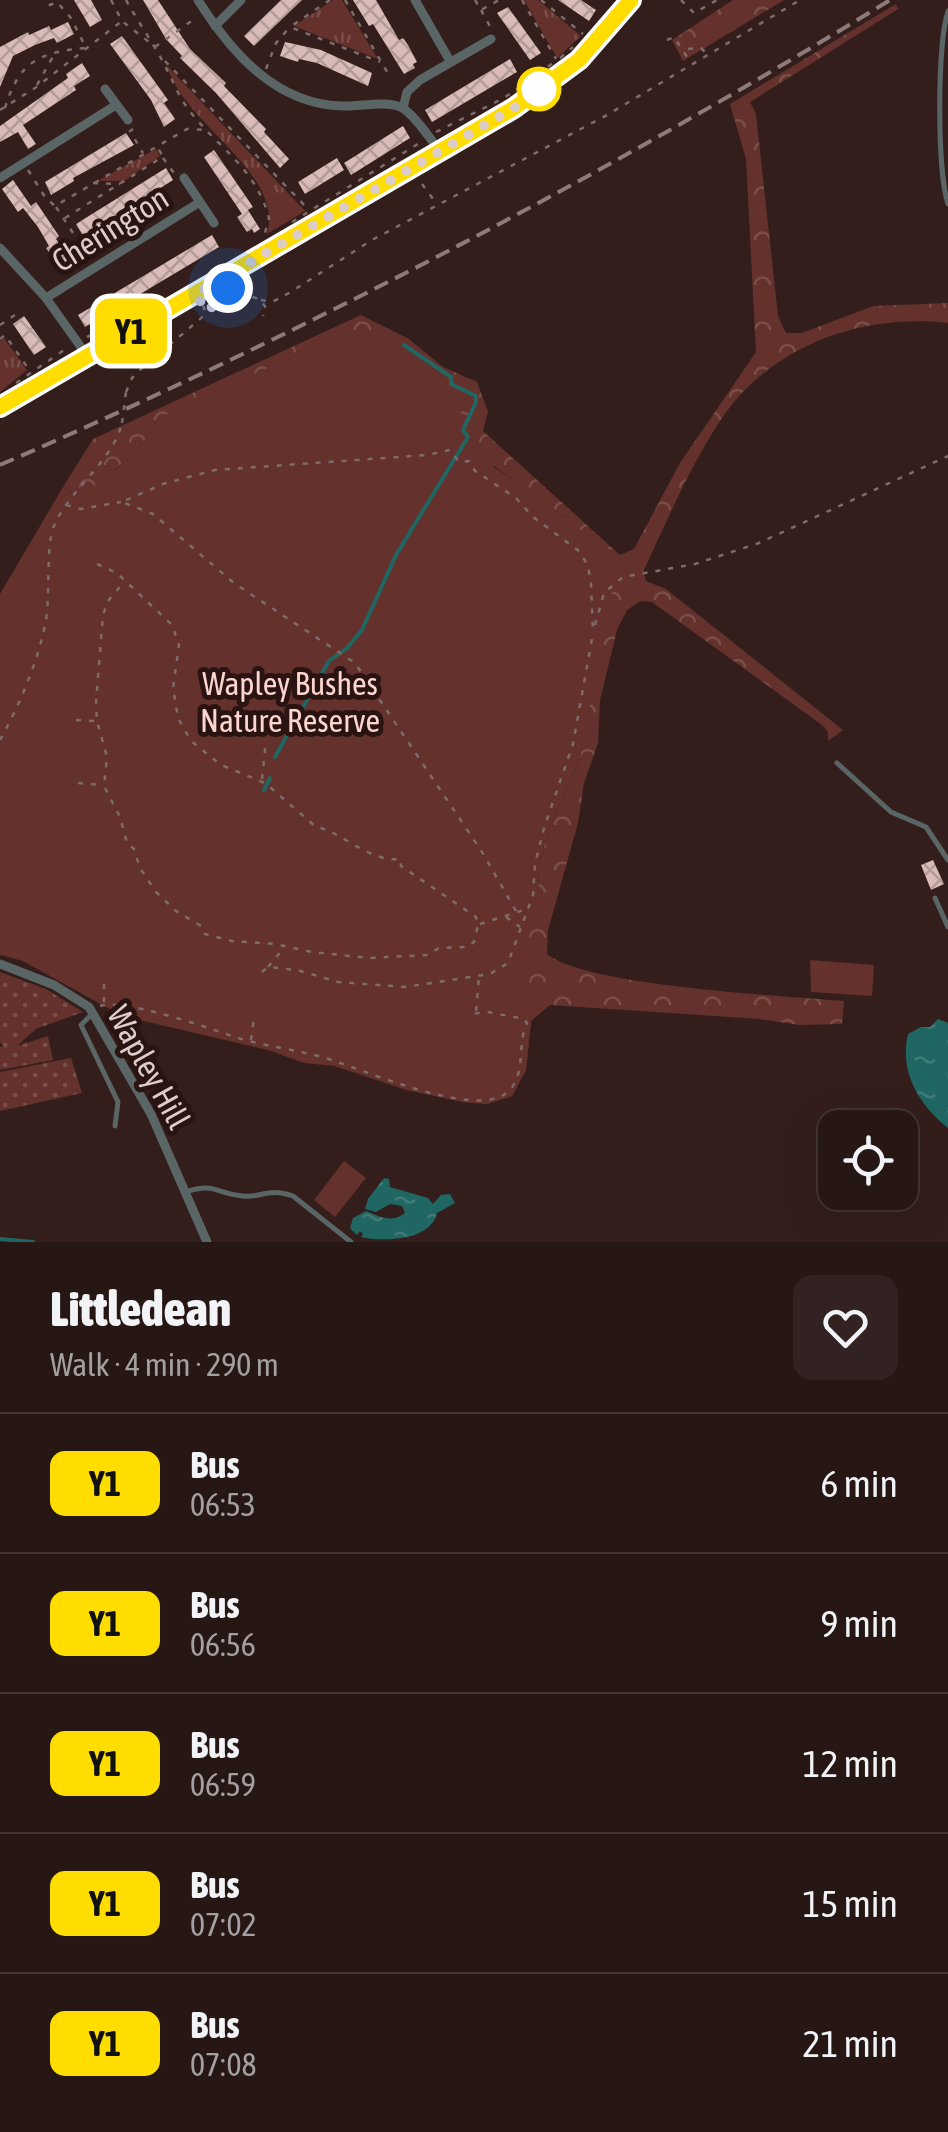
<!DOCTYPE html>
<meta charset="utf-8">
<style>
body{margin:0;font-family:"Asap Condensed",sans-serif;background:#322322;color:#f1f3f6;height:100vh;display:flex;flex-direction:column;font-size:38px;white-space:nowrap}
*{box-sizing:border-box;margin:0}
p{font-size:32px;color:#a49fa0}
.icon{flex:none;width:55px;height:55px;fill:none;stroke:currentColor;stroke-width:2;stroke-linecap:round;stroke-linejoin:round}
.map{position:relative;height:1242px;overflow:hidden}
.details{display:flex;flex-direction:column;background:#261614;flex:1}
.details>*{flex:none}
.badge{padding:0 20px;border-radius:15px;font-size:35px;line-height:65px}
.tools{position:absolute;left:818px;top:1110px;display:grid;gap:20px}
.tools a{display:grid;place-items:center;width:100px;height:100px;border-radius:20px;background:#261614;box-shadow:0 10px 40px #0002,0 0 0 2px #423534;font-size:50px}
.you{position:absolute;width:50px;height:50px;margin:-25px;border:8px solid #fff;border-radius:50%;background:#1a73e8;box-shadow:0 0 0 15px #1a73e833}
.map>.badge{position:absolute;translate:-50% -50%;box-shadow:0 0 0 5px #fff}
.round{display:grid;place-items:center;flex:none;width:105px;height:105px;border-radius:20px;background:#322322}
.overview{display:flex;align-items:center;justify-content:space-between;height:170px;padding:0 50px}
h1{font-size:48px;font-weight:800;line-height:75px}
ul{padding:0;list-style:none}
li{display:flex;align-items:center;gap:30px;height:140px;padding:0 50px;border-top:2px solid #423534}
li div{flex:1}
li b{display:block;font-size:38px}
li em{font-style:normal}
li .badge{min-width:110px;font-weight:700;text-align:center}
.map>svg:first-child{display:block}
.grass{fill:url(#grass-tufts)}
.forest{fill:url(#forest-crowns);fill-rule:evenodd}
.park{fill:#64312c}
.garden{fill:url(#garden-dots)}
.water{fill:url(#water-ripples)}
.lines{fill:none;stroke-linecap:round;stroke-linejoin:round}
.stream{stroke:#206662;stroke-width:4}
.building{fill:url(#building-cross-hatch)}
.path{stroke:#7e6c69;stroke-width:2.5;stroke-dasharray:5 8;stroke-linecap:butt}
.lane{stroke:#5a6665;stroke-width:5}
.street{stroke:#5a6665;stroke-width:9}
.secondary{stroke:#788c8a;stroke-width:12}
.rail{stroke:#8d7b79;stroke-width:4;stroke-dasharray:15 8;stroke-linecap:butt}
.path-bridge{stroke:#7e6c69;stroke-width:2.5;stroke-dasharray:5 8;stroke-linecap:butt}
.line-casing{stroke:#fff;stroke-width:22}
.line{stroke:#fd0;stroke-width:15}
.walk{stroke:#dccdcb;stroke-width:10;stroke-dasharray:0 18}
.stop-dot{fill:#fff;stroke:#fd0;stroke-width:5}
.labels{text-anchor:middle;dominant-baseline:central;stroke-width:10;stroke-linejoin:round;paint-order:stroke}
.street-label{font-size:32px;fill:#dccdcb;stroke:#291412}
.park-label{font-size:32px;fill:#fdd5cf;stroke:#291412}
</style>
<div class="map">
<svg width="948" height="1242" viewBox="0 0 948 1242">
<defs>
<pattern id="grass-tufts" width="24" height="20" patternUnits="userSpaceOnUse" patternTransform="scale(2.5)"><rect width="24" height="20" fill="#64312c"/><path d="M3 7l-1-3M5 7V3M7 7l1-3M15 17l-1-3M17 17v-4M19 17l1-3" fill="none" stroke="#7a4e49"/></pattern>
<pattern id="forest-crowns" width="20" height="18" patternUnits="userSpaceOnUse" patternTransform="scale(2.5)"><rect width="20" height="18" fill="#64312c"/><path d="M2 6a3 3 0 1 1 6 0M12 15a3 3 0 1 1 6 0" fill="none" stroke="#7a4e49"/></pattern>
<pattern id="garden-dots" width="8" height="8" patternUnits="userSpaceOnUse" patternTransform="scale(2.5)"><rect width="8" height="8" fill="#64312c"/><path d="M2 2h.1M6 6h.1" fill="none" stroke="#7a4e49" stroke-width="1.8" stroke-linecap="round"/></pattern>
<pattern id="water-ripples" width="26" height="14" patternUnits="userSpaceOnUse" patternTransform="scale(2.5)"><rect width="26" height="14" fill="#206662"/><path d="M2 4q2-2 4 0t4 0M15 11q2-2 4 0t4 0" fill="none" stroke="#407b77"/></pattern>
<pattern id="building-cross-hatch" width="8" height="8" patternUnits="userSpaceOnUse" patternTransform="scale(2.5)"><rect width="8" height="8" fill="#d9bcb7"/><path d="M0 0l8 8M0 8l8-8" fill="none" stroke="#b39c98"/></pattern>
</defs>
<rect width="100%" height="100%" fill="#331e1b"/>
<!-- grass -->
<path class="grass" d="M333,0H342L378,59L294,26Z
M524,0H538L581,36L557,58Z
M167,65L172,71L305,211L267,234C285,172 182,124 167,65Z
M156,149L160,156L124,181H97Z
M4,338L27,370L0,392V341Z"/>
<!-- forest -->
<path class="forest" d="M733,0H784L683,61L672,40Z
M896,4L898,9L750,102L756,114L778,316L786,333H802L873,306L948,303V323C862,313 769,346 720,421C689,468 667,521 643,572L646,581L666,589L843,730L828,741V732L822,725L652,602L641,601L627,610L617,630L600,700L598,743L584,783L578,823L548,930L547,954C585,986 786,996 844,1001L842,1024L800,1025L759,1019L550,1005L531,1021L526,1070L512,1096L487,1104L463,1102L407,1090L335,1066L107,512L159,418C135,459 116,471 78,497L63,487L93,439L361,315L409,339L443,367L477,382L488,412L483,431L620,555L634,549L680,463L756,352L746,159L730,104ZM494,466L565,517L598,655L580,758L548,831L539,865L538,894Z"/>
<!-- park -->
<path class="park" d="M362,328L441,374L461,413L455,444C494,466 532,491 567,519C585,533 599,545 620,555L634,549L646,581L611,593L580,758L548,831L539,865L538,894L518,980L531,1021L526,1070L512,1096L487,1104L463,1102L407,1090L335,1066L304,1063L268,1050L122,1016L23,961L0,955V594L63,487L78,497C117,470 135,459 159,418L340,334Z
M810,960L874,965L872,996L811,992Z
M344,1161L366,1178L335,1217L314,1200Z"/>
<!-- garden -->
<path class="garden" d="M0,972L46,989L83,1012L36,1029L17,1046L48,1036L53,1060L0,1070V1047L4,1046L0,1043Z
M71,1058L82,1093L0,1111V1072Z"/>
<!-- water -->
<path class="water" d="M938,1019L948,1023V1128C919,1105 899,1072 908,1034L921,1027H930Z
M384,1178L389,1179L390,1187L428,1198L433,1204L441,1195L450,1194L455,1203L437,1213C431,1241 383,1242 361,1237L363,1234L360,1231L357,1235L350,1228L353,1218L366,1211C379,1216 391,1224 405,1213L402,1206L390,1204L376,1212L365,1209L368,1199Z"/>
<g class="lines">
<!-- stream -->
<path class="stream" d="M275,757L329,661L347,648L362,630L396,555L468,437L463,430L476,402V396L451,384V377L404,345
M264,790L270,778
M0,1239L33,1242"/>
</g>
<!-- building -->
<path class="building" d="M74,0H91L102,20L90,27Z
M143,0H158L190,49L226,83L224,86L266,129L264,132L289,159L280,168L216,93L180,58L182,56L166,39Z
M281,0H302L254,46L244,36Z
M353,0H376L399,40L403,38L408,45L417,62L413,64L415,68L404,74L373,24L369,26Z
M558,0H581L596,10L589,21Z
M508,7L541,53L530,60L497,13Z
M68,22L74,34L57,43L54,38L35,45L13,56L0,87V47L28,32L29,35L49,26L51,30Z
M122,36L168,100L164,103L175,119L164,127L151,100L110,44Z
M285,42L321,50L372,73L368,86L317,63L299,59L298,62L280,56Z
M510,59L517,72L432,122L425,110Z
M82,63L90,76L74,86L76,90L23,125L36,144L28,149L18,132L0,142V126L68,78L66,74Z
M403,126L410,138L351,175L344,163Z
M126,133L134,145L73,178L74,181L51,195L45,182Z
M214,150L253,207L248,210L260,229L254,233L252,229L247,232L237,217L242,214L204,157Z
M337,158L344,170L305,194L298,182Z
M166,168L173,180L84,237L76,224Z
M13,180L31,206L36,202L59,236L56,239L74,264L63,272L46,248L49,246L38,227L23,208L18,212L2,189Z
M212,235L219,247L85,327L78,315Z
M24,316L46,347L34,355L13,324Z
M933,860L944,884L931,890L921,865Z"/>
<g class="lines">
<!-- path -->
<path class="path" d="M111,0L122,21L149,42
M126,0C137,20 151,40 162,60C172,78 178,97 192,114C221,150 256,169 269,218L263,240
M330,0L290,27L380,62
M345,0L389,75
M475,0L481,10L499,0
M522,0L556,59
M541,0L583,34
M681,0L694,13L717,0
M481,10L492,30
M667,40L674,37L691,63
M155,47L197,17
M688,49L701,48L707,54
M560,58L573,47
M165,61L309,210
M266,69L276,43L289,28
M37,85L55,53
M5,108C19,61 40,52 86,48L71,18L57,2L50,5L47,0
M0,110L35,88L122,21
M133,129L130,131L143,153
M436,132L504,98L553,63
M163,158L176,176
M28,170L45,197L55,206L187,129L206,130
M93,183L120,184
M422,184L436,203
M56,207L90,259
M65,218L156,161L162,155L158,148
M292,222L421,142
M228,288L261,300L266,308L263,316
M261,300L272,302L289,293L372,240L607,115L800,0
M208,310L234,293
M0,325L18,313
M87,337L117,324
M0,339L5,335L30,371
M16,383L67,348
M126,392L132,378L141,369L206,314L203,305
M66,505L81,509L121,502
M97,564L117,573L172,625L179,645L173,688L178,718L191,741L221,765L265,783L316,827C339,830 370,863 400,859L401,866L476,917L478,925L474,942L467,947L439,948L427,955L369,958L312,952L275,944L232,941L205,934L201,926L176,911L156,892L140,868L134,849L127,843L120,817L104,786L107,757L97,721L96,702L103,615L108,601L125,581
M595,625L604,593L623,577L695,564L759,543L948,456
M76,720L95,721
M0,740C19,706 37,664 45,625C51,599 45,547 54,526C70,488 112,463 122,423
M262,779L266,740
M78,783L102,785
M516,911L482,852L355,663L234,583L153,514L122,502L163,484L215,470L427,455L450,450L459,462L469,461L475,471L516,498L532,516L580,552L588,566L591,583L593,633
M506,917L520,927
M480,924L524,910
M268,967L284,948
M262,972L268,967L297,970L338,982L405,987L490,974L508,963L533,895L535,864L544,828L573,744L593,633
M104,1002V982
M100,1006C122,998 206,1027 232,1036C262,1046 292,1049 322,1057C360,1068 471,1118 505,1094C528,1077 516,1045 527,1023L524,1019L488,1012L469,1014
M476,1011L479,976
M251,1040L254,1017"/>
<!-- lane -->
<path class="lane" d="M948,11C937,45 937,171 948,204
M837,763L891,812L926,827L948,860
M935,898L948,927
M93,1013L81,1025L118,1102L115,1126
M185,1192C217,1182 215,1194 243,1196C263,1198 267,1187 293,1196L351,1242"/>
<!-- street -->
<path class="street" d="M198,0C231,52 276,105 343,106C360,107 389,99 404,109C418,119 429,138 440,151
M415,0L450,61
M215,26L241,0
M105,89L128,120
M403,108L407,92L420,80L491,39
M0,178L116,105
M184,178L214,223
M0,248L46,298L88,357
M46,298L200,202
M0,964L54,985L89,1007L151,1114L207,1242"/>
<!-- secondary -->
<path class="secondary" d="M0,407L514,108L579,59L631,0"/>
<!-- rail -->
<path class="rail" d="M0,465C307,332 605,175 890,0"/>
<!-- path-bridge -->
<path class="path-bridge" d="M122,423L126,392"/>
</g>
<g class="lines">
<defs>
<path id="line" d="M0,407L514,108L579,60L631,0"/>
</defs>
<!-- line casing -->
<use href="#line" class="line-casing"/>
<!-- line -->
<use href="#line" class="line"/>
<!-- walk -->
<path class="walk" d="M228,288L235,292L206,311L196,294L514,108L539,89"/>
</g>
<!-- markers -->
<circle class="stop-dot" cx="539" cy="89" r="20"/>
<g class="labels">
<!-- street labels -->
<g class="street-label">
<text transform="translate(110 229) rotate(-32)">Cherington</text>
<text transform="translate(149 1067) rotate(61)">Wapley Hill</text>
</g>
<!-- park labels -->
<g class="park-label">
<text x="290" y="683">Wapley Bushes<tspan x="290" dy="37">Nature Reserve</tspan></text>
</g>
</g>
</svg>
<div class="tools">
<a><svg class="icon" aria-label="locate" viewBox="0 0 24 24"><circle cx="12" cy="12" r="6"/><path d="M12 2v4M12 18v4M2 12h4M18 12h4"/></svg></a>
</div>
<div class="you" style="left:228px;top:288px"></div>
<b class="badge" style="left:131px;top:331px;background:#fd0;color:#111">Y1</b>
</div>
<section class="details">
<div class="overview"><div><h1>Littledean</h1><p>Walk · 4 min · 290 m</p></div><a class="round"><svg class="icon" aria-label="heart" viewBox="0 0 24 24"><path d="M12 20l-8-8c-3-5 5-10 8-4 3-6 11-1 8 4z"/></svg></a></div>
<ul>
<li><span class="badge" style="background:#fd0;color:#111">Y1</span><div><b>Bus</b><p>06:53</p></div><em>6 min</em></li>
<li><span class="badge" style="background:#fd0;color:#111">Y1</span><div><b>Bus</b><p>06:56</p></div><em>9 min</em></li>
<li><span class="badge" style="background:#fd0;color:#111">Y1</span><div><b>Bus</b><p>06:59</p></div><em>12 min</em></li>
<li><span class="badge" style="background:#fd0;color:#111">Y1</span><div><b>Bus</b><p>07:02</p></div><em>15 min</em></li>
<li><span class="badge" style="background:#fd0;color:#111">Y1</span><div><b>Bus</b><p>07:08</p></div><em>21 min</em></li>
</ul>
</section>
